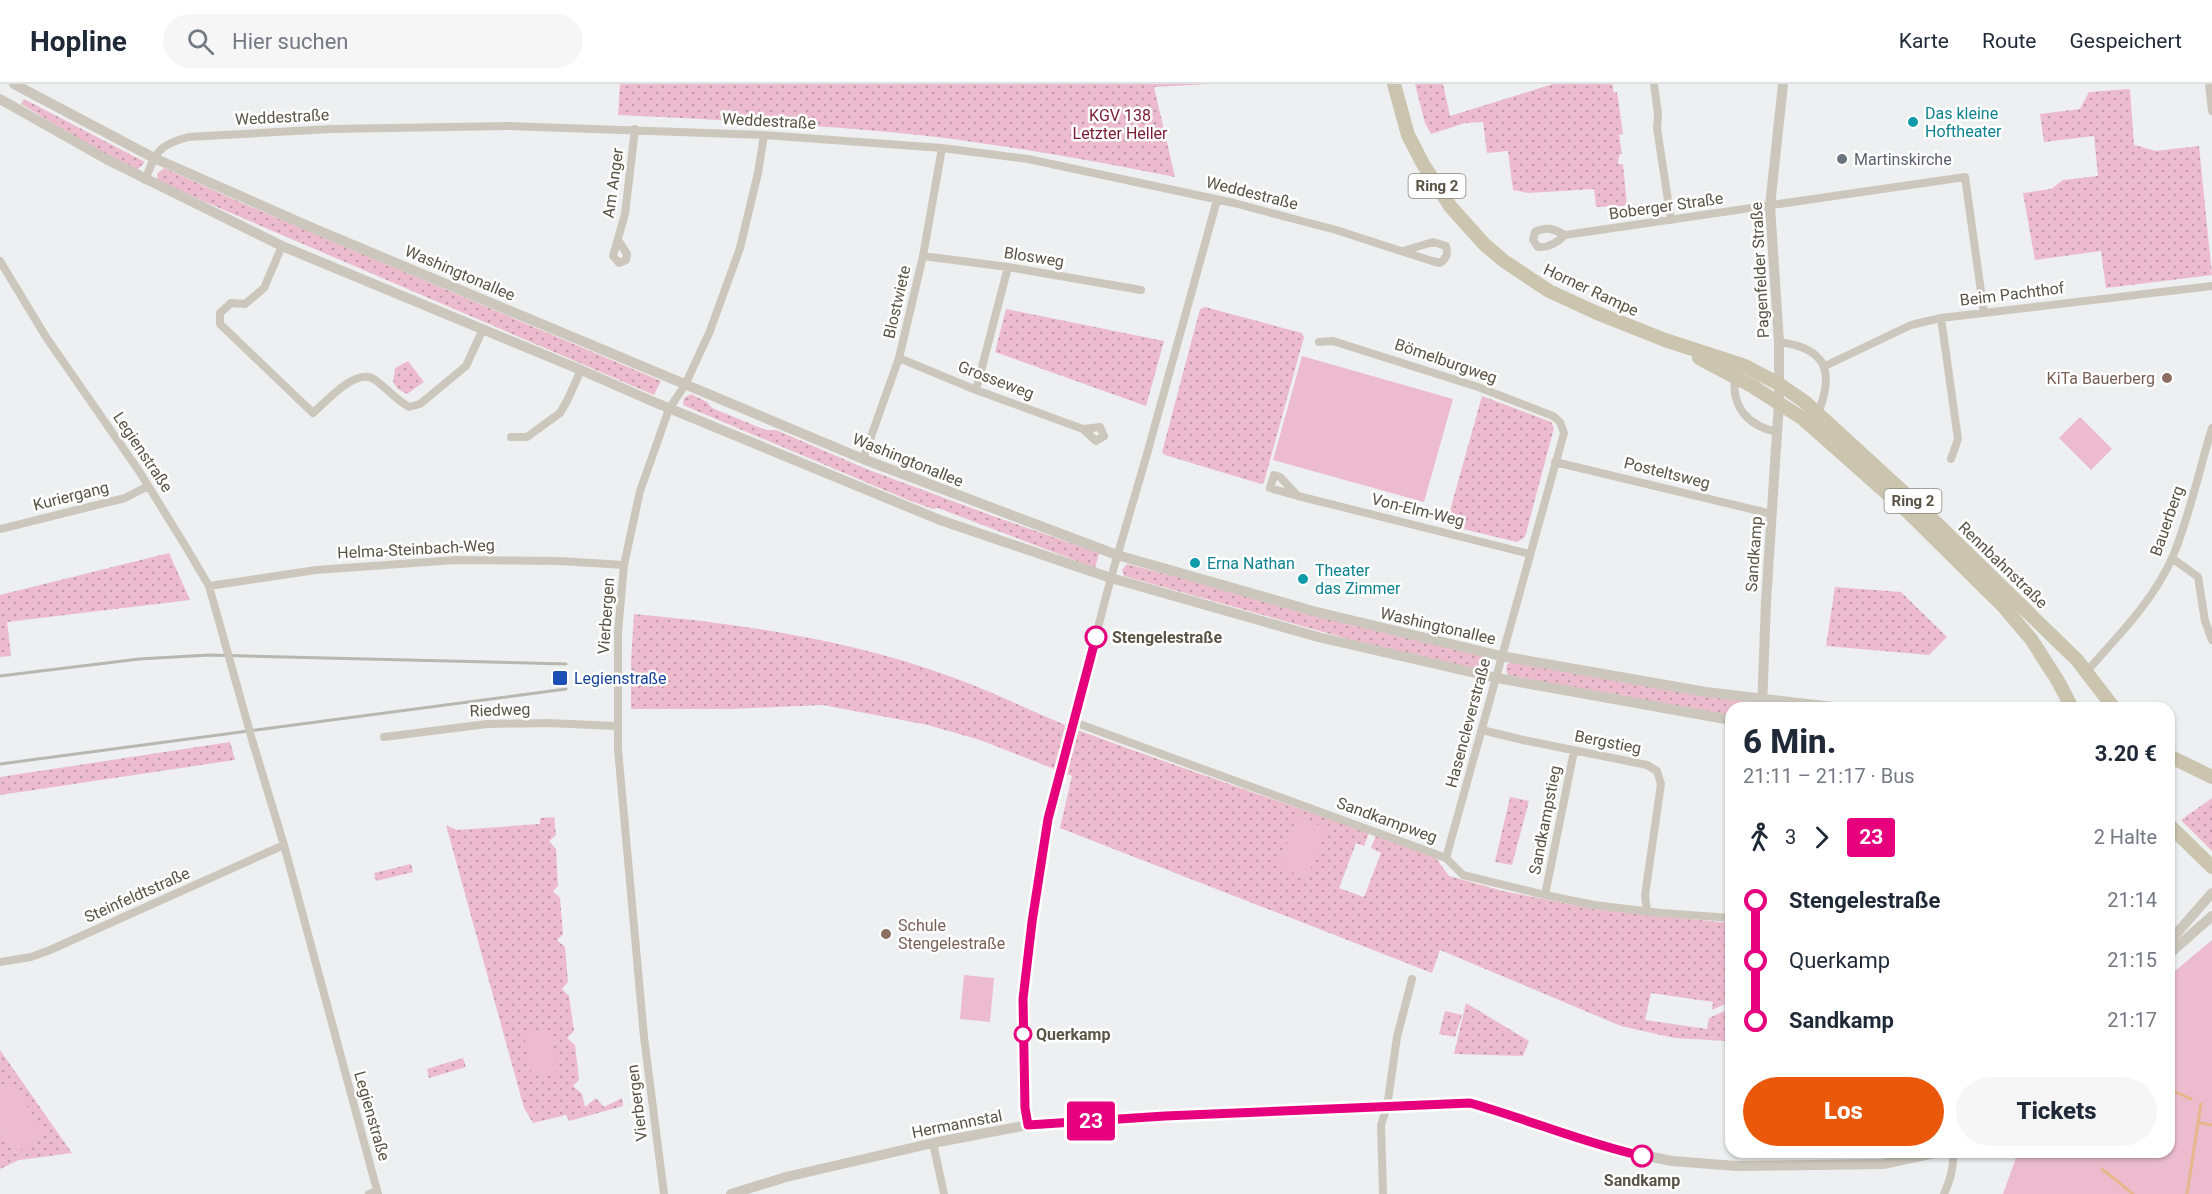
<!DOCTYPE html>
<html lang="de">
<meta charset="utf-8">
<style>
body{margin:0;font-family:Roboto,sans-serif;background:#f6f6f7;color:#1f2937;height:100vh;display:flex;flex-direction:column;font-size:22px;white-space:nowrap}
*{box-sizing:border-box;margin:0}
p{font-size:20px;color:#747a83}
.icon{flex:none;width:33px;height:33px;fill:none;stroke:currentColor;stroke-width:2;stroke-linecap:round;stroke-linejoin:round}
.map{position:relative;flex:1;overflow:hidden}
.details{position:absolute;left:1725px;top:618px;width:450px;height:456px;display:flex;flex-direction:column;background:#fff;border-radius:18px;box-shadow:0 2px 4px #0004}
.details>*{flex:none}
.badge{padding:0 12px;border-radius:4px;font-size:21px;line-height:39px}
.map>.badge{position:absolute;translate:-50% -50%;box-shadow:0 0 0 3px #fff}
.legs{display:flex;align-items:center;gap:9px;height:66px;padding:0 18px;font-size:20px}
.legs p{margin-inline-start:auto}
.summary{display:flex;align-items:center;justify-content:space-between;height:102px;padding:0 18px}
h1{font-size:33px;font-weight:800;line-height:45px}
.button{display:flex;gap:12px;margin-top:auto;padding:12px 18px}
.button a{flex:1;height:69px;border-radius:36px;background:#ea580c;color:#fff;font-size:24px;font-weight:800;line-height:69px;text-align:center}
.button a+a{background:#f6f6f7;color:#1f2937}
ul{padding:0 18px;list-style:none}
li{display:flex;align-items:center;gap:21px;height:60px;font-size:22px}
li i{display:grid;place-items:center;width:9px;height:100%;margin:0 8px;background:currentColor}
li i::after{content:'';width:15px;height:15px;margin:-8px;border:4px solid;border-radius:50%;background:#fff}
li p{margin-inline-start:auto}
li:first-child i{background:linear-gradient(#0000 50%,currentColor 0)}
li:last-child i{background:linear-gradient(currentColor 50%,#0000 0)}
header{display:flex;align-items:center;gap:36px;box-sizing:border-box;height:84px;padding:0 30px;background:#fff;border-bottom:2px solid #e0e1e3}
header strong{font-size:28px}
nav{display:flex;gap:33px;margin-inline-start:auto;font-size:21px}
.search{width:420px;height:54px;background:#f6f6f7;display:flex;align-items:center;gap:15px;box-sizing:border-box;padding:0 21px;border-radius:33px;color:#747a83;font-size:22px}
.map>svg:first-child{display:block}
.green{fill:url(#green-dots)}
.pitch{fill:#ecbcce}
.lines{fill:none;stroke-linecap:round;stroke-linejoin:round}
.stream{stroke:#e8b68b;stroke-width:3}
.minor{stroke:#ccc7bc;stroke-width:8}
.tertiary{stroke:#ccc7bc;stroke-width:10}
.primary{stroke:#cbc4ae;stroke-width:14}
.rail{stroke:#b7b6af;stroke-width:3}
.minor-bridge{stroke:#ccc7bc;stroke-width:8}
.line-1-casing{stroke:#fff;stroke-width:14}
.line-1{stroke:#e6007e;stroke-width:9}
.culture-dot{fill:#0f9aa8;stroke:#fff;stroke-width:2}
.worship-dot{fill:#6b7280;stroke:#fff;stroke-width:2}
.education-dot{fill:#8d6e63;stroke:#fff;stroke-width:2}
.stop-1-dot{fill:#fff;stroke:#e6007e;stroke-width:3}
.transit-dot{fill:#1a4fb4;stroke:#fff;stroke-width:2}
.labels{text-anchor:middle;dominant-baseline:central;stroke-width:5;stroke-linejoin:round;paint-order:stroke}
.shield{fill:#fff;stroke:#8c877e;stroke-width:1.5}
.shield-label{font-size:15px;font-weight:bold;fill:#5a5446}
.culture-label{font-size:16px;fill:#0d838f;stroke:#fff;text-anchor:start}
.park-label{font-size:16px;fill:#781a31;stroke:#fff}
.street-label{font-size:16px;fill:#5a5446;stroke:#fff}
.worship-label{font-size:16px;fill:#5b616d;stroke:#fff;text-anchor:start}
.education-label{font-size:16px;fill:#785e54;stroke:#fff;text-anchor:end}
.stop-label{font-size:16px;font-weight:bold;fill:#5a5446;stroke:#fff;text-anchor:start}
.transit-label{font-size:16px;fill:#164399;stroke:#fff;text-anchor:start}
</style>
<header>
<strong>Hopline</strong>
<div class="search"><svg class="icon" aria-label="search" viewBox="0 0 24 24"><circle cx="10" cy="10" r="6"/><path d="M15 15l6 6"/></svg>Hier suchen</div>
<nav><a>Karte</a><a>Route</a><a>Gespeichert</a></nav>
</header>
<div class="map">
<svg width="2212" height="1110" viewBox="0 0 2212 1110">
<defs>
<pattern id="green-dots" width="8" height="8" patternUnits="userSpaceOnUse" patternTransform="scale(1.5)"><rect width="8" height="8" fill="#ecbcce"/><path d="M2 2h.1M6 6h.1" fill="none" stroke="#c29ba9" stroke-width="1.8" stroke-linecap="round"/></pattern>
</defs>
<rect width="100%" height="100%" fill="#edeff0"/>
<!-- green -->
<path class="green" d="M620,0H1209L1154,3L1175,93C1093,77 1011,62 928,52C825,41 722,36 618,31Z
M1415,0H1443L1450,32L1553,0H1612L1614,9L1617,8L1623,50L1619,51L1622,70L1619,71L1618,80H1623L1627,122L1596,123L1594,105L1528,109L1513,106L1508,67L1487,69L1483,38L1465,39L1431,50L1425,39Z
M2130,5L2134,61L2156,67L2199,62L2212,191L2106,204L2101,167L2035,176L2023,109L2051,105L2063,96L2098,92L2094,52L2044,58L2040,30L2080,25L2089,8Z
M24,15L145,78L137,86L104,70L21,20Z
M164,84L242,119L661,297L654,311L159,98L157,96V90Z
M1205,223L1302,249L1304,253L1264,398L1261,400L1165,371L1162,368L1200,225Z
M1006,225L1164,257L1146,322L995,268Z
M408,277L424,298L407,310L398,305L393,298L395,284Z
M691,310L707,318L712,324L766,346H776L869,386L993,432L1099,469L1095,484L938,424L933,425L908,416L683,321L684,314Z
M1482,312L1551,338L1554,344L1525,453L1517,458L1446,441Z
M169,469L190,516L7,538L11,572L0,573V511Z
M1127,480L1483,572L1480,587L1405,571L1124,492L1122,486Z
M1835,503L1901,508L1947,553L1929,571L1826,562Z
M634,530C741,540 848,555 949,592C995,608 1038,631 1083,648C1178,683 1274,715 1369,749L1364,762L1356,759L1339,804L1364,813L1381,769L1371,764L1376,751L1435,773L1449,792L1503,807L1594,825L1728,839L1731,843L1730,918L1712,926L1713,918L1651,909L1645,936L1707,945L1709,934L1729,925L1727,957L1674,954L1621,942L1440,866L1432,889L1060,744L1072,692L980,656L928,641L823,621L733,625H631V578Z
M1512,578L1744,616L1743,624H1731V631L1659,620L1508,591L1506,586L1507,580Z
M230,658L235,676L0,711V693Z
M1510,713L1529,717L1512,781L1495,778Z
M2212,714V767L2181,736Z
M554,733L556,751L549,757L556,765L558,802L553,807L560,814L563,850L557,856L565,863L568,898L562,905L569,912L574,947L567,954L575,961L579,996L573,1002L582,1010L585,1023L596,1014L604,1023L622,1014L623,1022L569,1037L566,1031L533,1039L524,1024L446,741L457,746L540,740V734Z
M411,780L413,788L376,797L374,789Z
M1466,919L1529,957L1523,972L1454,970Z
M1445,927L1462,931L1455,953L1439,950Z
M0,966L72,1069L19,1076L0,1085V1046L16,1069L9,997L0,1004Z
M463,974L466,983L429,994L427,985Z"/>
<!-- pitch -->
<path class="pitch" d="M1302,272L1453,315L1424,418L1273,376Z
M2080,333L2112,365L2091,386L2059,354Z
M1297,733L1326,744L1307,794L1278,783Z
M2212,856V1110H2003L2018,1068H2169V892Z
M964,891L994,894L990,938L960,935Z
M550,946L558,987L532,992L524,951Z
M9,997L45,1048L16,1069L0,1046V1004Z"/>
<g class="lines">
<!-- stream -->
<path class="stream" d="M2169,1005L2191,1015
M2201,1039L2212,1041
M2102,1085L2133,1110
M2187,1110L2201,1020"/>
<!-- minor -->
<path class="minor" d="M1654,0L1658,30L1657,44L1671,136
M2209,0L2212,27
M145,96C156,68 158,61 188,53L331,45L508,42L764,51L942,64L1028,75L1234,119L1336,146L1432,177L1440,179C1447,174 1448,170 1446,162L1433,158L1403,167
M1565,151C1557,159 1549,164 1538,163L1533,156L1535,148C1546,142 1554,145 1565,151L1965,93L1984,229
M618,156L627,170L626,176L619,179L613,172L625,130L635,45
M282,162L264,204L245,220L231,219L220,229V240L313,329C327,317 357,282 375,296C387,304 396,316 409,323L420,320L466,282L483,245
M923,172L1008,183L1141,206
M0,177L46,253L139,387L186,463L209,502L225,559
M1941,234L1958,355L1951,375
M1319,258L1333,257L1478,303L1553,332L1560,338L1564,349L1446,774
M1779,258C1826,264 1835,287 1818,329
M899,274L976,306L1083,345L1096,357L1104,352L1100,343L1083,345
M1825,282L1911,241L1941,234L2212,202
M1735,293C1731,324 1749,342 1777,348
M976,306L1008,183
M511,353H527L560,329L567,317L581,286
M863,375L899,274L923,172L942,64
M1555,378L1772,430
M1298,412L1270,404L1274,391L1280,393L1298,412L1530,470
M0,445L125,414L148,402
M2172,474L2198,493L2205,537L2212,556
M209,502L316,486L456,476L560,477L624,481
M2087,587C2118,552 2154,516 2173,472C2190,431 2199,386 2212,344
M1074,638L1430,768L1446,774L1463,791L1545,811L1594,821L1661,829L1731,834
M1482,646L1523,656L1647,681L1657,687L1661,700L1645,811L1647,827
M384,653L487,640L548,639L617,642
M253,659L284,761L378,1110
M1545,811L1574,667
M0,878L31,873L50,866L284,761
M1028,1041L1025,1024L1024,915L1032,839L1048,734L1112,490L1147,370L1217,116
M933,1059L944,1110
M369,1110L377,1107
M664,1110L644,953L618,665V548L624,481L640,407L669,325L685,301L710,247L740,164L758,89L764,51
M1383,1110L1381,1041L1387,1023L1397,953L1412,895
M1944,1110C1950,1096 1954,1084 1953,1068"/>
<!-- tertiary -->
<path class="tertiary" d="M14,0L154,74L315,145L863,375L1117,471L1313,527L1501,572L1706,608L1841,624
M0,15L106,75L282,162L581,286L654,318L940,436L1111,494L1318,553L1497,594L1731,636
M1762,624L1766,518L1779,318V258L1770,122L1783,0
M2169,858L2212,809
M2169,870L2212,832
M731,1110L786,1093L933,1059L1028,1041L1165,1032L1470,1019L1510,1030L1608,1064L1672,1077L1736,1082L1883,1080L1939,1068"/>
<!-- primary -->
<path class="primary" d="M1394,0L1408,51L1423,80L1450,122L1484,160L1504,177L1549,207L1597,229L1665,256L1745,282L1779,300L1805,318L1925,428L2077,576L2114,624
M1699,274L1752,302L1802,334L1908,428L2003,522L2031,555L2058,597L2072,624
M2169,672L2212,693
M2169,741L2212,783"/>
<!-- rail -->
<path class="rail" d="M0,592L139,575L209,571L566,580
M0,680L566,605"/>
<!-- minor-bridge -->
<path class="minor-bridge" d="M225,559L253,659"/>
</g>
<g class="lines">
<defs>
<path id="line-1" d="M1096,553L1048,735L1032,838L1023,915L1025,1024L1028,1041L1165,1032L1470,1019C1528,1035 1583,1059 1642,1072"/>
</defs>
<!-- line-1 casing -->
<use href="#line-1" class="line-1-casing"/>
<!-- line-1 -->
<use href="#line-1" class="line-1"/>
</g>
<!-- markers -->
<g class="culture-dot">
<circle cx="1913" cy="38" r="6"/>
<circle cx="1195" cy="479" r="6"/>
<circle cx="1303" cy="495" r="6"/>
</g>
<circle class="worship-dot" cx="1842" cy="75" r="6"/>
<g class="education-dot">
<circle cx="2167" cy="294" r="6"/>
<circle cx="886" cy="850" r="6"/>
</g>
<g class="stop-1-dot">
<circle cx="1096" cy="553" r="10"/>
<circle cx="1023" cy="950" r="8"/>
<circle cx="1642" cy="1072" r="10"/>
</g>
<rect class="transit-dot" x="552" y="586" width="16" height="16" rx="3"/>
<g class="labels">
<!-- shield labels -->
<g class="shield">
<rect x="1408.5" y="90" width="57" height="24" rx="4.5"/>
<rect x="1884.5" y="405" width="57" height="24" rx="4.5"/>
</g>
<g class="shield-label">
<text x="1437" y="102">Ring 2</text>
<text x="1913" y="417">Ring 2</text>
</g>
<!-- culture labels -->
<g class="culture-label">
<text x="1925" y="29">Das kleine<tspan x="1925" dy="18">Hoftheater</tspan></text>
<text x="1207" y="479">Erna Nathan</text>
<text x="1315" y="486">Theater<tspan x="1315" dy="18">das Zimmer</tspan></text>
</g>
<!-- park labels -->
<g class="park-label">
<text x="1120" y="31">KGV 138<tspan x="1120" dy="18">Letzter Heller</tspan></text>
</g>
<!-- street labels -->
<g class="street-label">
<text transform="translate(282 33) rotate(-3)">Weddestraße</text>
<text transform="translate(769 37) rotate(3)">Weddestraße</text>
<text transform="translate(613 99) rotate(-82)">Am Anger</text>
<text transform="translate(1252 109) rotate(14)">Weddestraße</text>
<text transform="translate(1666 122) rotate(-8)">Boberger Straße</text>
<text transform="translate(1034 173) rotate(9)">Blosweg</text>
<text transform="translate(1760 186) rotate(-93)">Pagenfelder Straße</text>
<text transform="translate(460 189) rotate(23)">Washingtonallee</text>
<text transform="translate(1591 206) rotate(25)">Horner Rampe</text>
<text transform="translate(2012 210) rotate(-7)">Beim Pachthof</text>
<text transform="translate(897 218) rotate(-77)">Blostwiete</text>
<text transform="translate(1446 277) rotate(19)">Bömelburgweg</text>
<text transform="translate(996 296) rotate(21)">Grosseweg</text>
<text transform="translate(143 368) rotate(56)">Legienstraße</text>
<text transform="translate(908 376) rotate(22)">Washingtonallee</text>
<text transform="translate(1667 389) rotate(14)">Posteltsweg</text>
<text transform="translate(71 412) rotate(-14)">Kuriergang</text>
<text transform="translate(1418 426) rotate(14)">Von-Elm-Weg</text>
<text transform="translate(2167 437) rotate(-71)">Bauerberg</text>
<text transform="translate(416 465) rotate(-3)">Helma-Steinbach-Weg</text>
<text transform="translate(1754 470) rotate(-86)">Sandkamp</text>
<text transform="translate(2003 481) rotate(44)">Rennbahnstraße</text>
<text transform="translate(606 532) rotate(-86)">Vierbergen</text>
<text transform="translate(1438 542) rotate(13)">Washingtonallee</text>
<text transform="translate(500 626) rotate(-2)">Riedweg</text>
<text transform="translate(1468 639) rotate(-75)">Hasencleverstraße</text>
<text transform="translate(1608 658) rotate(11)">Bergstieg</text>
<text transform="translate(1387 736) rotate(20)">Sandkampweg</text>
<text transform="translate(1545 736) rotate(-79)">Sandkampstieg</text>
<text transform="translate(137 811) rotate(-24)">Steinfeldtstraße</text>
<text transform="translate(637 1019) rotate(-97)">Vierbergen</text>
<text transform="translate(372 1032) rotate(74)">Legienstraße</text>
<text transform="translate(957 1040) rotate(-11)">Hermannstal</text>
</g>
<!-- worship labels -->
<g class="worship-label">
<text x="1854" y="75">Martinskirche</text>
</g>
<!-- education labels -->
<g class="education-label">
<text x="2155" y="294">KiTa Bauerberg</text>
<text x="898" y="841" text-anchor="start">Schule<tspan x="898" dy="18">Stengelestraße</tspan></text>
</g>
<!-- stop labels -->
<g class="stop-label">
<text x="1112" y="553">Stengelestraße</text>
<text x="1036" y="950">Querkamp</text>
<text x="1642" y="1096" text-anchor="middle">Sandkamp</text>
</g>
<!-- transit labels -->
<g class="transit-label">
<text x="574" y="594">Legienstraße</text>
</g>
</g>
</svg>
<b class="badge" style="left:1091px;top:1037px;background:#e6007e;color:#fff">23</b>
<section class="details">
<div class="summary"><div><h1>6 Min.</h1><p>21:11 – 21:17 · Bus</p></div><b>3.20 €</b></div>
<div class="legs"><svg class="icon" aria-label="walk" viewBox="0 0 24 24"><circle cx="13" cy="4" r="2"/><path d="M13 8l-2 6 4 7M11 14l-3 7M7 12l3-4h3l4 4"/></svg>3<svg class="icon" aria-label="forward" viewBox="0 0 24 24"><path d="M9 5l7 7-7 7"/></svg><b class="badge" style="background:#e6007e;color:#fff">23</b><p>2 Halte</p></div>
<ul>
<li><i style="color:#e6007e"></i><b>Stengelestraße</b><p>21:14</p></li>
<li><i style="color:#e6007e"></i><span>Querkamp</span><p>21:15</p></li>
<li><i style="color:#e6007e"></i><b>Sandkamp</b><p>21:17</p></li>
</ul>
<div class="button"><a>Los</a><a>Tickets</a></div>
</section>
</div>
